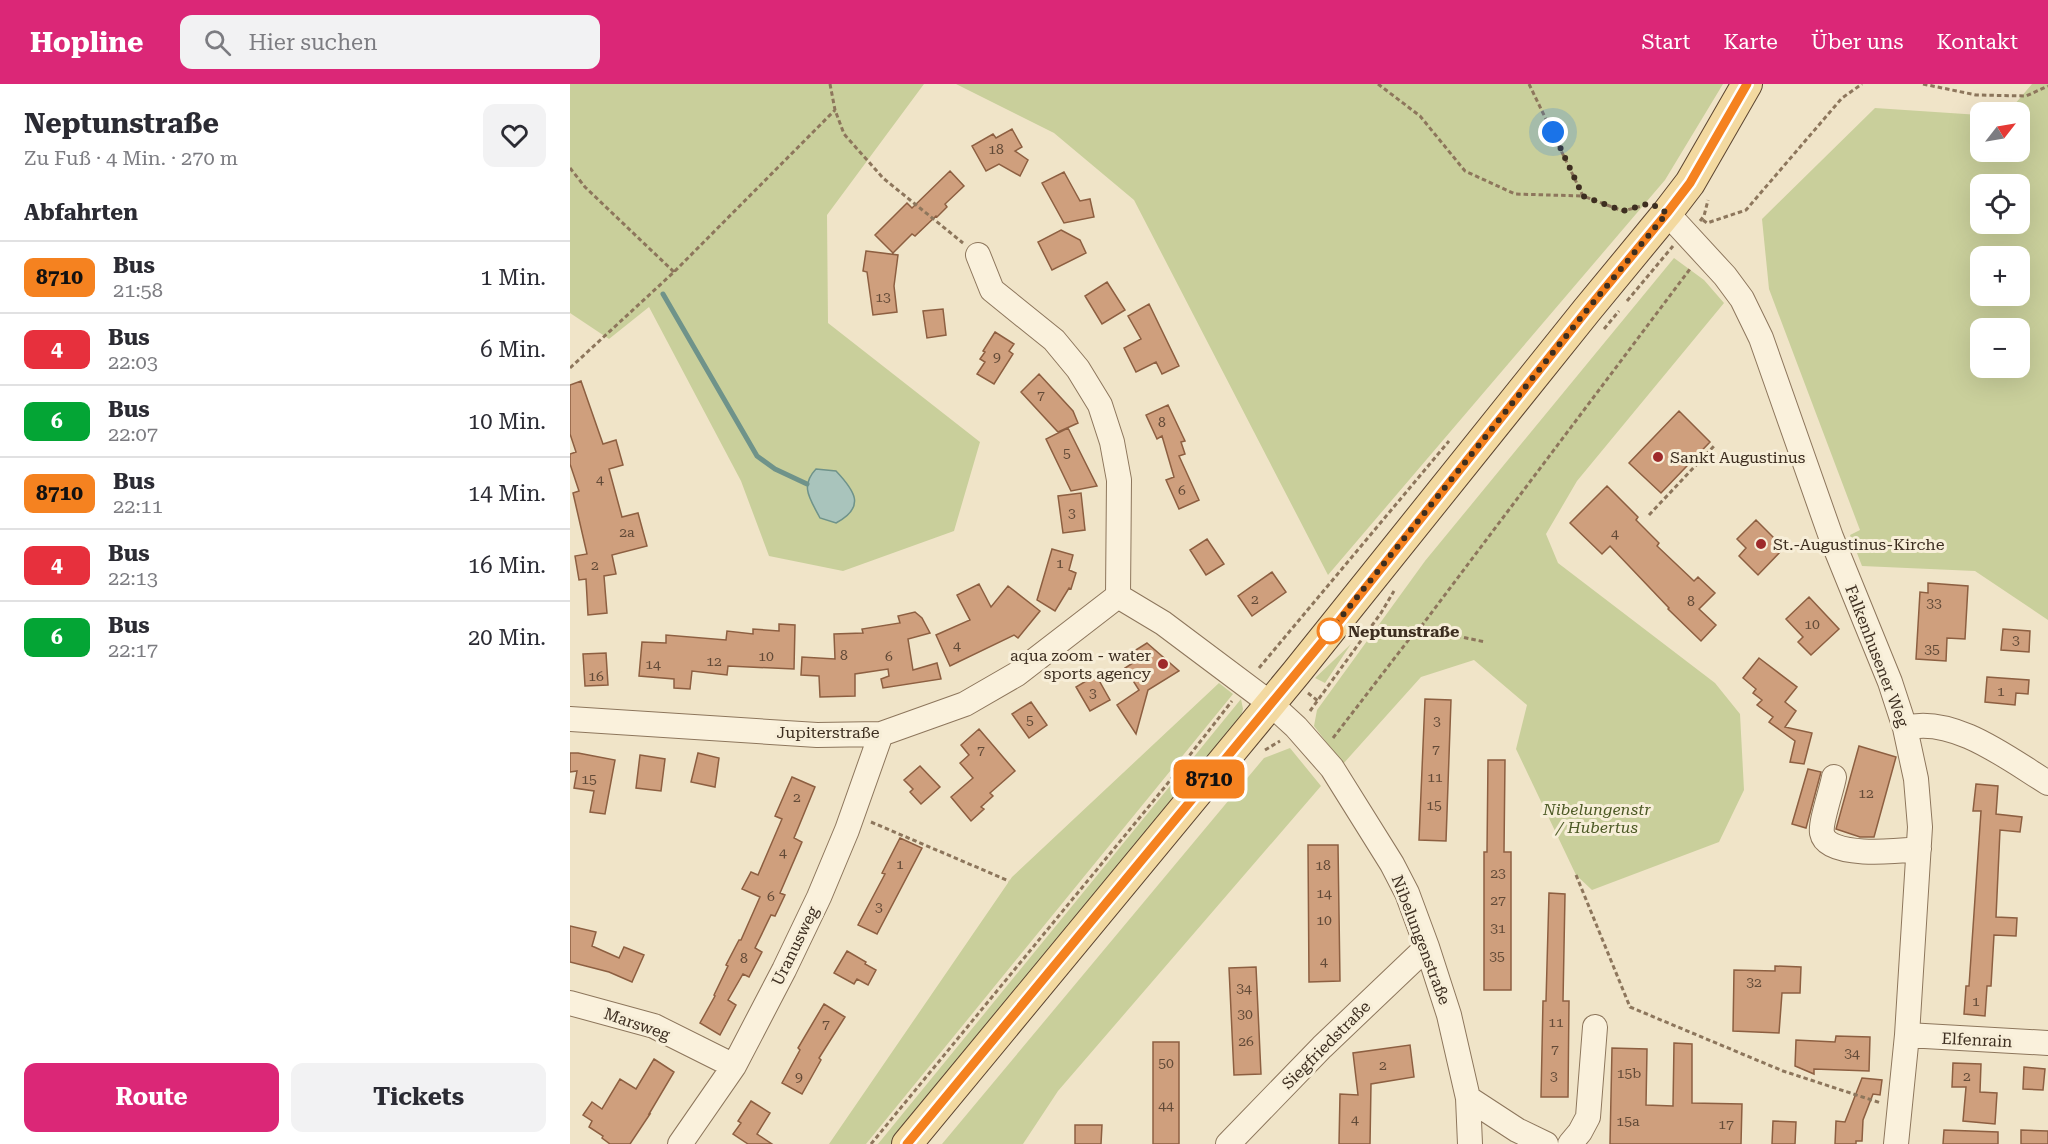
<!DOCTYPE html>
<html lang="de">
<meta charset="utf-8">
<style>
body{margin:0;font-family:"Roboto Serif",serif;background:#f2f2f3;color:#2b2b33;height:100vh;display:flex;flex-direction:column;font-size:22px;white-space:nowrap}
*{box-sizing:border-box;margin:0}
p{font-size:20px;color:#7c7c81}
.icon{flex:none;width:33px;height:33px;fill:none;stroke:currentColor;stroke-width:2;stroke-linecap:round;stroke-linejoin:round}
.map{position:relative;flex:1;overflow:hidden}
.details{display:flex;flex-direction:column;background:#fff;width:570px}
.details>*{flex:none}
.badge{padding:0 12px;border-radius:9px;font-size:21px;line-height:39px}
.needle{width:39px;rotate:59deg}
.buttons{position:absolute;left:1400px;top:18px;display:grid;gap:12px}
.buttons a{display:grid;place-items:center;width:60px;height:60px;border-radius:12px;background:#fff;box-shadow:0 6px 24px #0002;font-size:30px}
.you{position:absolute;width:30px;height:30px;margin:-15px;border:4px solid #fff;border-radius:50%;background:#1a73e8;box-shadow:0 0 0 9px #1a73e833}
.map>.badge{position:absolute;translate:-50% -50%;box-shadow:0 0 0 3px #fff}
h2{padding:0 24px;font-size:22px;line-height:54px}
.round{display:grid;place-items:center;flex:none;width:63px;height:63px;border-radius:12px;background:#f2f2f3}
.overview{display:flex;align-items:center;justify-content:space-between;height:102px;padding:0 24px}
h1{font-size:28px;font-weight:700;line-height:45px}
.action{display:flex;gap:12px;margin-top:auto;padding:12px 24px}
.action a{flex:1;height:69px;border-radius:12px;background:#db2777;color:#fff;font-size:24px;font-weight:700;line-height:69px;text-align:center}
.action a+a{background:#f2f2f3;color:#2b2b33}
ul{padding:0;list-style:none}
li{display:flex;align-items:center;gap:18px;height:72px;padding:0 24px;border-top:2px solid #e1e1e2}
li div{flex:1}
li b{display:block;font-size:22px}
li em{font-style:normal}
li .badge{min-width:66px;font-weight:700;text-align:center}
header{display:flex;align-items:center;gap:36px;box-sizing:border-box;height:84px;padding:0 30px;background:#db2777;color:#fff}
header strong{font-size:28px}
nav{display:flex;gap:33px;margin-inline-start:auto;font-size:21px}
.search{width:420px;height:54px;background:#f2f2f3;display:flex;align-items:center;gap:15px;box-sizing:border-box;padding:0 21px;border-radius:12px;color:#7c7c81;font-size:22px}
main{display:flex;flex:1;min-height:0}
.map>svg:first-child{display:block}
.green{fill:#c9cf9b;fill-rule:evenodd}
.water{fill:#a9c4bc;stroke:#6f938a;stroke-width:1.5}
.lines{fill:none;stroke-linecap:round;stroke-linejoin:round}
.stream{stroke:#6f938a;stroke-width:5}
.building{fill:#cf9f7d;stroke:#8d5f41;stroke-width:1.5}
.minor-casing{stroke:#8d765c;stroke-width:26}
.major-casing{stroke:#5b4430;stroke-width:32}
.path{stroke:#8d765c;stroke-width:3;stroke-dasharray:4.5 3;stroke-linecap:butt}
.minor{stroke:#faf1dc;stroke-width:24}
.major{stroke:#f3d9a0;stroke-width:30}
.line-casing{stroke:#fff;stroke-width:14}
.line{stroke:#f58220;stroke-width:9}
.walk{stroke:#3d2e20;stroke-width:6;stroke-dasharray:0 10.8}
.poi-dot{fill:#9e2a2b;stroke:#f7eed8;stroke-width:2}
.stop-dot{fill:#fff;stroke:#f58220;stroke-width:3}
.labels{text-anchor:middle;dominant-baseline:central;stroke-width:6;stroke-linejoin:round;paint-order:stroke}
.number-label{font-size:14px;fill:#624a37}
.poi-label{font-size:16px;fill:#3d2e20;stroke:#f7eed8;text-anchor:start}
.stop-label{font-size:16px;font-weight:bold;fill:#3d2e20;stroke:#f7eed8;text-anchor:start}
.street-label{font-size:16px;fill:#3d2e20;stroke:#f7eed8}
.park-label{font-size:16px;font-style:italic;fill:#4d5a26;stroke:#f7eed8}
</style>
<header>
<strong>Hopline</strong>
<div class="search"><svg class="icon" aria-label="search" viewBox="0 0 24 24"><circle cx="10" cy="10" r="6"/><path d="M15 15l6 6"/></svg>Hier suchen</div>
<nav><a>Start</a><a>Karte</a><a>Über uns</a><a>Kontakt</a></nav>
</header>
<main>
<section class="details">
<div class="overview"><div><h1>Neptunstraße</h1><p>Zu Fuß · 4 Min. · 270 m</p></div><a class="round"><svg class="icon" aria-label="heart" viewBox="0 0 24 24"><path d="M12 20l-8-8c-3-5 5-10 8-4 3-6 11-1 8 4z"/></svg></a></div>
<h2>Abfahrten</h2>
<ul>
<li><span class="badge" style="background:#f58220;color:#111">8710</span><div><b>Bus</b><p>21:58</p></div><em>1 Min.</em></li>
<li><span class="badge" style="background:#e7303d;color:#fff">4</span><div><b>Bus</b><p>22:03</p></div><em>6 Min.</em></li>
<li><span class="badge" style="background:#04a535;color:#fff">6</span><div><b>Bus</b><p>22:07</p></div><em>10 Min.</em></li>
<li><span class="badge" style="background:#f58220;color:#111">8710</span><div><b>Bus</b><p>22:11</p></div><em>14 Min.</em></li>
<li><span class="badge" style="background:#e7303d;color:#fff">4</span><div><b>Bus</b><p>22:13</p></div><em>16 Min.</em></li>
<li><span class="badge" style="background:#04a535;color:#fff">6</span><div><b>Bus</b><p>22:17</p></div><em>20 Min.</em></li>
</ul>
<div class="action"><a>Route</a><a>Tickets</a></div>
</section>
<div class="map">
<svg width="1478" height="1060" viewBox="0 0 1478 1060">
<rect width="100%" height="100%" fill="#f0e4c8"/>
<!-- green -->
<path class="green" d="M0,0H354L257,131L258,239L410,358L384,447L273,487L199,472L171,397L79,223L39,255L0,229Z
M386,0H1153L1095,96L758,491L564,116L484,49Z
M1462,0H1478V536L1405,487L1292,482L1280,451L1290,446L1199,205L1192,135L1305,24L1410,31V68H1449V28H1438ZM1410,100H1449V140H1410ZM1410,172H1449V212H1410ZM1410,244H1449V284H1410Z
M1104,174L1134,196L1154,219L1007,397L976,450L988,479L1145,599L1170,630L1174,706L1149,758L1022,806L1006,791L946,665L957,621L904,576L851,593L773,680L744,642L747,626L855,477Z
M781,560L755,599L745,594Z
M649,599L663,610L296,1060H259L442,793Z
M671,615L673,625L670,636L327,1060H308Z
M720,664L751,702L488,1007L453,1060H372L694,674Z"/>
<!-- water -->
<path class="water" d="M246,385L266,387C285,407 296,423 266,439L250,434C241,416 229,403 246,385Z"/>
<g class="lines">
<!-- stream -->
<path class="stream" d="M93,210L187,372L205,385L237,400"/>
</g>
<!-- building -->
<path class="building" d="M442,45L452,63L445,67L458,76L450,92L429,80L416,87L402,62L423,50L426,54Z
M380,87L394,102L375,120L377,123L367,133L366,132L345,152L342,150L323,169L305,151L337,119L342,124Z
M494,88L510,117L520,115L524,133L494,139L472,99Z
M491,146L510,156L516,169L482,186L468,158Z
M296,167L328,171L324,202L327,228L303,231L297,188L293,187Z
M537,198L555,226L532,240L515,212Z
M579,220L609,282L592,290L586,278L566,288L554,264L571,255L558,232Z
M373,225L376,251L357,254L353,227Z
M425,248L444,260L439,267L443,270L424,300L407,290L415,278L410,275L415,268L413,267Z
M469,290L503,327L508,339L488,348L451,308Z
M11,297L33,360L46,356L53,381L39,385L52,433L68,429L77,462L42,471L46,490L34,492L37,529L18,531L16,495L9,496L5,472L17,470L3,409L9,407L0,380V370L6,368L0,350V301Z
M598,321L615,357L611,358L615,370L609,372L629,416L609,425L596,396L604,393L592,352L587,355L576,331Z
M1109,327L1140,358L1091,409L1059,379Z
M498,344L527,402L501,407L476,355Z
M1037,402L1068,433L1066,436L1089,459L1087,462L1124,497L1128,493L1145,509L1129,525L1146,541L1131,557L1098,525L1099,524L1040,462L1032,470L1000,439Z
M511,409L515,446L493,449L488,412Z
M1186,436L1214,464L1188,491L1169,472L1176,464L1167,455Z
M637,455L654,480L636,491L620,466Z
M482,465L503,471L499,486L506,489L501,505L499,504L485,527L467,516Z
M702,488L716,508L682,532L668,512Z
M1358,499L1398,502L1395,555L1377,554L1376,577L1346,575L1350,508L1358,509Z
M409,500L421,523L438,502L470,527L448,554L444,551L380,582L366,551L400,536L387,511Z
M1239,513L1269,545L1241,571L1228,558L1233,553L1216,535Z
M345,528L352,534L360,549L338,555L343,586L367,579L371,595L313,604L311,595L319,592L318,585L285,590V612L250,613L249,592L231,591L232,573L265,575L264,550L293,549L292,545L330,539L328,532Z
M209,540L225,541L224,585L158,582L157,591L122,587L120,605L104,604V595L69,592L72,558L96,559V551L156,556L157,547L183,550V545L209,547Z
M1433,545L1460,547L1459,568L1431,566Z
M577,559L609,587L578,606L566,650L547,621L569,606L555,584L566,577L561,569Z
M36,569L38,601L15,602L13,570Z
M1189,574L1227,603L1215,618L1226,627L1215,643L1242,649L1234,680L1220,678L1225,657L1199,638L1203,633L1187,621L1192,616L1183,609L1186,605L1173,594Z
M526,591L540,616L520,627L506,603Z
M1417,593L1459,596L1458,610L1446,609L1445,621L1415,618Z
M855,615L881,616L876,757L849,756Z
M461,618L477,641L459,654L442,630Z
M409,645L445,687L420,709L423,712L411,723L414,725L401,737L381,713L403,694L390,679L399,671L391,661Z
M1289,662L1326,673L1304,753H1290L1266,745Z
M0,669H8L45,676L35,730L20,728L24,707L4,704L7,687L0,688Z
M128,669L149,674L145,703L121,698Z
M70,671L95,675L91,707L66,704Z
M918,676H935L934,768H941V906H914V768H917Z
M350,682L370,703L351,720L340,708L343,705L334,696Z
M1238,685L1251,688L1236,744L1222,740Z
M222,693L245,703L224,754L232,758L210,809L215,811L205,832L201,831L185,864L192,868L179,893L173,890L158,916L166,921L150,951L130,939L145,912L144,911L158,882L156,881L169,856H171L190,813L172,805L181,788L188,791L212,735L205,732Z
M1406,700L1428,702L1426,730L1452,733L1450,748L1430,746L1426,833L1447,834L1446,852L1424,851L1421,902H1417L1415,932L1394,930L1396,902H1399L1411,727H1403Z
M330,754L352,764L307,850L288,841L315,790L312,789Z
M738,761H768L770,897L739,898Z
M979,809L995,810L993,917H999L998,1013H971L973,917H976Z
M0,842L26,848L22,862L49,874L54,863L74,871L62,898L39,888L0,878Z
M277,867L296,878L295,880L306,886L298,901L287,895L284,900L264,889Z
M1205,882L1231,883L1230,909H1212L1209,949L1163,947L1164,886L1205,887Z
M686,883L691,990L664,991L659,884Z
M254,920L275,933L249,974L251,976L232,1010L212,999L230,966L228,964Z
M1266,952L1300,953L1299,987L1244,985V990L1225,982L1226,956L1265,958Z
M583,958H609V1060H583Z
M1104,959L1122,960V1019L1172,1020L1171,1060H1040L1042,964L1077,965L1076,1021L1103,1022Z
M840,961L844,993L801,1000L800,1060H769L770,1010L788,1011L783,969Z
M84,975L104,988L79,1030H80L60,1060H40L32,1054L33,1052L19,1043L22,1037L13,1031L22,1018L32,1025L50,995L66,1005Z
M1383,979L1411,980L1410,1008L1427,1009L1425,1040L1393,1037L1396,1003H1382Z
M1454,983L1475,985L1473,1006L1453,1005Z
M1292,994L1312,996L1310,1011L1303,1010L1293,1036L1292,1057H1286V1060H1265L1266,1037L1275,1038Z
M181,1017L200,1029L187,1050L202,1060H178L163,1050L171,1039L168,1037Z
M1203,1037L1226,1038L1225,1060H1202Z
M505,1041H532L531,1060H505Z
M1374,1046L1428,1048V1060H1373Z
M1451,1046L1478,1047V1060H1451Z"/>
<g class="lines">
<defs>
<path id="minor" d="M1097,129L1155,192L1172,215L1191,254L1261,453L1320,598L1335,644L1346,695L1350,743L1337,951L1326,1060
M408,171L422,206L484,256L508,285L530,321L542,358L549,396L548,512L593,539L701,620L726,643L762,684L822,780L837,809L857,863L879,931L898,1014L900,1060
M0,635L247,651L311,650L395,620L447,590L548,512
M1335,644C1383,631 1439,675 1478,699
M1264,693C1262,705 1250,739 1252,749C1257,775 1329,767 1349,765
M0,919L84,942L164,982
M1337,951L1478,959
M898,1014L947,1046L976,1060
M110,1060L164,982L214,886L249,813L277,746L311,650
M658,1060L752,963L857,863
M1000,1060L1010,1048L1018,1033L1025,943"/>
<path id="major" d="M337,1060L726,589L1017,226L1097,129L1120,99L1177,0"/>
</defs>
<!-- minor casing -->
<use href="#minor" class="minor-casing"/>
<!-- major casing -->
<use href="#major" class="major-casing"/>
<!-- path -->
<path class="path" d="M260,0L265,26L274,50L313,94L393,159
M808,0L850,32L895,87L945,110L1013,112
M959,0L1013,112L1053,127L1072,122
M1353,0L1406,11L1456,12L1478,2
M0,84L15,103L104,188
M1133,136L1137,139L1176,126L1272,14L1292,0
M1130,137L1134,132L1138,116
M1057,217L1103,162
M1034,245L1049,227
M0,284L104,188L265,26
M1079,431L1144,362
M850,544L915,558
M689,584L879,357
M738,609L748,617
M740,627L811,529L824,507
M763,654L847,545L850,544L1120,185
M695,666L710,657
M301,738L439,797
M1006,791L1060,923L1213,987L1311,1019
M301,1060L594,704L662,617"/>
<!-- minor -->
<use href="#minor" class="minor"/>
<!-- major -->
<use href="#major" class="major"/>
</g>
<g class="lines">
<defs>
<path id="line" d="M337,1060L762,546L1017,226L1097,129L1120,99L1177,0"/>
</defs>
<!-- line casing -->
<use href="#line" class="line-casing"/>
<!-- line -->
<use href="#line" class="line"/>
<!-- walk -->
<path class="walk" d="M760,547L1017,226L1097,129L1080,119L1053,127L1013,112L983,48"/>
</g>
<!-- markers -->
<g class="poi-dot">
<circle cx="1088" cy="373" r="6"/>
<circle cx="1191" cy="460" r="6"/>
<circle cx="593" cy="580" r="6"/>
</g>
<circle class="stop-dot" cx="760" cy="547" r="12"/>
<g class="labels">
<!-- number labels -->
<g class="number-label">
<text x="426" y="65">18</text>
<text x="313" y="213">13</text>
<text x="427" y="273">9</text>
<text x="471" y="311">7</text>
<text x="592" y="338">8</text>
<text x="497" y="369">5</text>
<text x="30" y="395">4</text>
<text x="612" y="406">6</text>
<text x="502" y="429">3</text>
<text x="57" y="448">2a</text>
<text x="1045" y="449">4</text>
<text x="490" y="479">1</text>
<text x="25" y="481">2</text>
<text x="685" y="515">2</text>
<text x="1121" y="517">8</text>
<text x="1364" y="519">33</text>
<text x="1242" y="540">10</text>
<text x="1446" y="556">3</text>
<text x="387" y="561">4</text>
<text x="1362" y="565">35</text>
<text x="274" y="571">8</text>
<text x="196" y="572">10</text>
<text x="319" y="572">6</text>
<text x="144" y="577">12</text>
<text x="83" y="580">14</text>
<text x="26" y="592">16</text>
<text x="1431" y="607">1</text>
<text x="523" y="609">3</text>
<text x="460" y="636">5</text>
<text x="867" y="637">3</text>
<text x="866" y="665">7</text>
<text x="411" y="666">7</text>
<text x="865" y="693">11</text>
<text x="19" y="695">15</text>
<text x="1296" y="709">12</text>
<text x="227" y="713">2</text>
<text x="864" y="721">15</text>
<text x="213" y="768">4</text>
<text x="330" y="780">1</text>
<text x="753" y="781">18</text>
<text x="928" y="789">23</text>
<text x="754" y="809">14</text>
<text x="201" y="812">6</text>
<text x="928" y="816">27</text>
<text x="309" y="823">3</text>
<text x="754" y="836">10</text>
<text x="928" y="844">31</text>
<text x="927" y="872">35</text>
<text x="174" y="874">8</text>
<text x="754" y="877">4</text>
<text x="1184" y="898">32</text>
<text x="674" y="904">34</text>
<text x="1406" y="917">1</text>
<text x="675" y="930">30</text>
<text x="986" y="938">11</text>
<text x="256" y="940">7</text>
<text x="676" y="957">26</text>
<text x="985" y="965">7</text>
<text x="1282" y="969">34</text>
<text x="596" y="979">50</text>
<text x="813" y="981">2</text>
<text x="1059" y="989">15b</text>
<text x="984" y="992">3</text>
<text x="1397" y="992">2</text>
<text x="229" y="993">9</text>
<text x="596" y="1021">44</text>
<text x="785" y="1035">4</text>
<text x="1058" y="1037">15a</text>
<text x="1156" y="1040">17</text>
</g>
<!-- poi labels -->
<g class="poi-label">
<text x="1100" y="373">Sankt Augustinus</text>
<text x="1203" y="460">St.-Augustinus-Kirche</text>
<text x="581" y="571" text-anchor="end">aqua zoom - water<tspan x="581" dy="18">sports agency</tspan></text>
</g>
<!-- stop labels -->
<g class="stop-label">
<text x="778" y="547">Neptunstraße</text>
</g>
<!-- street labels -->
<g class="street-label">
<text transform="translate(1307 572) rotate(69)">Falkenhusener Weg</text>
<text x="258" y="648">Jupiterstraße</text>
<text transform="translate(851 856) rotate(69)">Nibelungenstraße</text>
<text transform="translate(225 862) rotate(-64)">Uranusweg</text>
<text transform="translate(67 940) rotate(19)">Marsweg</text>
<text transform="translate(1407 956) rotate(3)">Elfenrain</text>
<text transform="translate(756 961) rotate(-45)">Siegfriedstraße</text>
</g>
<!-- park labels -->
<g class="park-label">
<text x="1027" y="725">Nibelungenstr<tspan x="1027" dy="18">/ Hubertus</tspan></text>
</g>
</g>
</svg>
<div class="buttons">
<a><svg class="needle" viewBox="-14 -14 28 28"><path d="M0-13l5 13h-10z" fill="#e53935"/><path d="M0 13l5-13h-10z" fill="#7c7c81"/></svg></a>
<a><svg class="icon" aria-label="locate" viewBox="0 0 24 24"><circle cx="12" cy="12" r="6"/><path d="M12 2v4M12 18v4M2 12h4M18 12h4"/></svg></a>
<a>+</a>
<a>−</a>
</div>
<div class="you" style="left:983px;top:48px"></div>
<b class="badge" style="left:639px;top:695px;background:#f58220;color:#111">8710</b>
</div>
</main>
